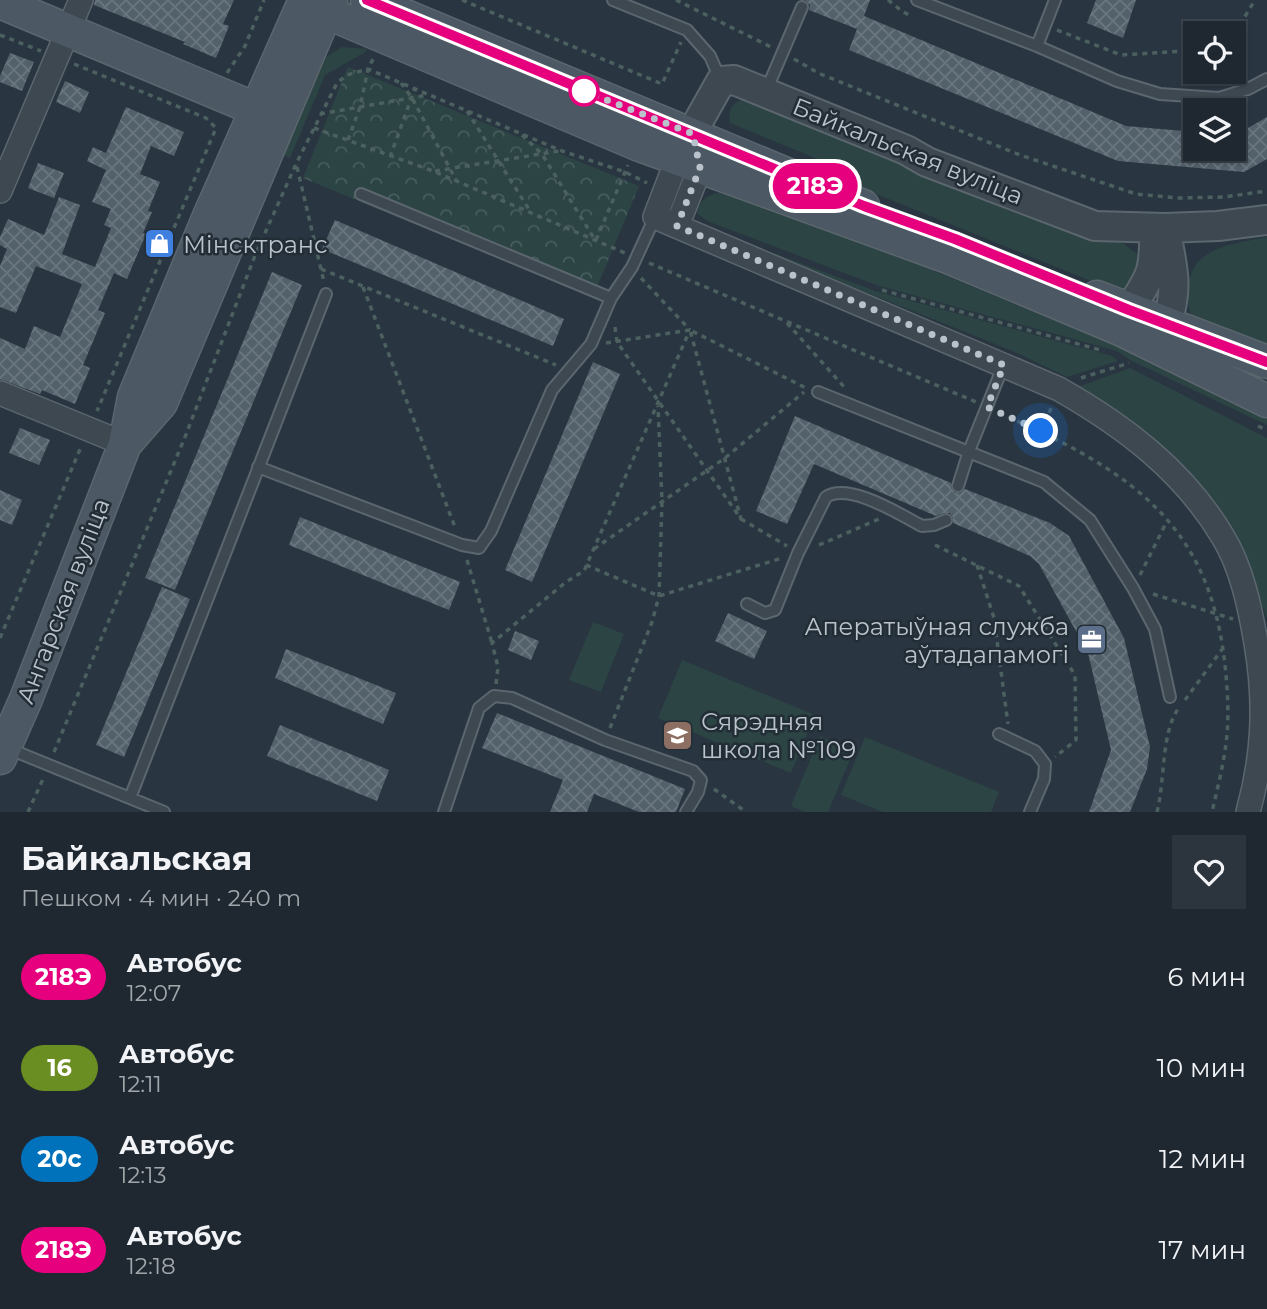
<!DOCTYPE html>
<html lang="ru">
<meta charset="utf-8">
<style>
body{margin:0;font-family:Montserrat,sans-serif;background:#2c343d;color:#f1f3f6;height:100vh;display:flex;flex-direction:column;font-size:26px;white-space:nowrap}
*{box-sizing:border-box;margin:0}
p{font-size:23px;color:#a1a6ab}
.icon{flex:none;width:38px;height:38px;fill:none;stroke:currentColor;stroke-width:2;stroke-linecap:round;stroke-linejoin:round}
.map{position:relative;height:812px;overflow:hidden}
.side{display:flex;flex-direction:column;background:#1f2831;flex:1}
.side>*{flex:none}
.badge{padding:0 14px;border-radius:23px;font-size:24px;line-height:46px}
.tools{position:absolute;left:1183px;top:21px;display:grid;gap:14px}
.tools a{display:grid;place-items:center;width:63px;height:63px;border-radius:0px;background:#1f2831;box-shadow:0 2px 5px #0004,0 0 0 2px #3c444d;font-size:35px}
.you{position:absolute;width:35px;height:35px;margin:-18px;border:5px solid #fff;border-radius:50%;background:#1a73e8;box-shadow:0 0 0 10px #1a73e833}
.map>.badge{position:absolute;translate:-50% -50%;box-shadow:0 0 0 4px #fff}
.round{display:grid;place-items:center;flex:none;width:74px;height:74px;border-radius:0px;background:#2c343d}
.overview{display:flex;align-items:center;justify-content:space-between;height:119px;padding:0 21px}
h1{font-size:33px;font-weight:700;line-height:52px}
ul{padding:0;list-style:none}
li{display:flex;align-items:center;gap:21px;height:91px;padding:0 21px}
li div{flex:1}
li b{display:block;font-size:26px}
li em{font-style:normal}
li .badge{min-width:77px;font-weight:700;text-align:center}
.map>svg:first-child{display:block}
.green{fill:#2c4443}
.park{fill:url(#park-crowns)}
.building{fill:url(#building-cross-hatch)}
.lines{fill:none;stroke-linecap:round;stroke-linejoin:round}
.service-casing{stroke:#5b666e;stroke-width:14}
.minor-casing{stroke:#5b666e;stroke-width:26}
.tertiary-casing{stroke:#5b666e;stroke-width:32}
.secondary-casing{stroke:#5b666e;stroke-width:35}
.path{stroke:#4c6060;stroke-width:3.5;stroke-dasharray:5 5;stroke-linecap:butt}
.service{stroke:#3d4851;stroke-width:10}
.minor{stroke:#3d4851;stroke-width:23}
.tertiary{stroke:#3d4851;stroke-width:28}
.secondary{stroke:#4c5863;stroke-width:32}
.line-casing{stroke:#fff;stroke-width:16}
.line{stroke:#e6007e;stroke-width:10}
.walk{stroke:#bac3cb;stroke-width:7;stroke-dasharray:0 12.6}
.stop-dot{fill:#fff;stroke:#e6007e;stroke-width:3.5}
.labels{text-anchor:middle;dominant-baseline:central;stroke-width:5;stroke-linejoin:round;paint-order:stroke}
.street-label{font-size:24px;fill:#bac3cb;stroke:#222d36}
.poi-label{font-size:24px;fill:#bac3cb;stroke:#222d36;text-anchor:start}
</style>
<div class="map">
<svg width="1267" height="812" viewBox="0 0 1267 812">
<defs>
<pattern id="park-crowns" width="20" height="18" patternUnits="userSpaceOnUse" patternTransform="scale(1.75)"><rect width="20" height="18" fill="#2c4443"/><path d="M2 6a3 3 0 1 1 6 0M12 15a3 3 0 1 1 6 0" fill="none" stroke="#485d5d"/></pattern>
<pattern id="building-cross-hatch" width="8" height="8" patternUnits="userSpaceOnUse" patternTransform="scale(1.75)"><rect width="8" height="8" fill="#53616b"/><path d="M0 0l8 8M0 8l8-8" fill="none" stroke="#6a767f"/></pattern>
</defs>
<rect width="100%" height="100%" fill="#293641"/>
<!-- green -->
<path class="green" d="M342,47L367,49L364,53L325,75L290,158L281,154L320,61Z
M741,100L750,101L1124,244L1141,257L1142,270L1125,291L1118,292L876,194L815,158L730,123C728,111 730,105 741,100Z
M722,192L922,266L1150,360L1267,416V425L1130,360L1117,351L876,285L707,221L697,213C700,199 709,194 722,192Z
M1267,237V354L1193,320C1188,309 1187,300 1188,288C1192,246 1233,244 1267,237Z
M776,254L875,291L1112,356L1118,361L1067,377L1015,352L773,255Z
M1130,368L1267,438V618L1236,540L1078,387Z
M593,622L624,634L601,692L569,680Z
M682,660L815,715L791,773L658,718Z
M820,736L854,750L828,812H805L791,806Z
M865,737L999,792L991,812H883L841,795Z"/>
<!-- park -->
<path class="park" d="M348,67L639,186L593,297L303,178Z"/>
<!-- building -->
<path class="building" d="M95,0H234L223,24L229,26L216,58L183,44L185,42L94,5Z
M805,0H870L864,16L1126,126L1195,132V149H1234V136L1267,117V159L1244,172L1118,161L849,50L857,29L809,10L810,5Z
M1096,0H1136L1123,38L1087,23Z
M10,53L34,62L22,91L0,82V76Z
M65,81L89,92L80,113L56,102Z
M126,107L184,132L174,156L151,146L140,174L160,182L148,211L152,212L143,233L146,234L127,279L114,273L98,310L105,313L83,365L90,368L75,404L42,390L40,394L0,379V338L25,349L34,326L60,337L82,284L36,266L16,313L0,307V266L7,249L0,245V237L8,219L44,235L59,197L80,205L62,254L95,267L111,228L104,225L111,209L92,202L106,170L87,161L93,147L106,153Z
M38,163L64,173L54,198L28,188Z
M335,220L564,319L553,346L322,249Z
M272,272L302,285L175,590L145,578Z
M593,362L620,374L532,582L505,570Z
M795,416L951,483V488L955,493H960L965,489L1050,523L1069,536L1124,638L1150,747L1147,769L1130,812H1089L1111,750L1088,653L1039,564L1030,556L953,523V518L950,513H944L936,516L814,464L787,524L756,511Z
M20,428L50,440L39,465L9,453Z
M0,490L22,500L12,525L0,520Z
M300,517L460,582L449,610L289,545Z
M162,587L190,599L124,757L96,745Z
M728,613L767,631L754,659L715,641Z
M515,631L539,641L531,660L508,650Z
M286,649L396,693L383,724L275,678Z
M497,713L685,789L676,812H639L594,794L587,812H550L563,780L482,748Z
M280,725L389,770L377,801L267,756Z"/>
<g class="lines">
<defs>
<path id="service" d="M613,0L687,30L710,56L721,81
M917,0L1037,46L1117,81L1160,94L1219,98L1248,89L1267,79
M1037,46L1055,0
M766,91L802,7
M361,194L611,298L632,267L655,217
M818,392L1044,482L1090,520L1133,588L1155,629L1170,697
M258,467L462,545L479,548L491,531L552,390L591,344L611,298
M958,486L969,451L1004,364
M747,604L765,613L775,610L798,553L826,497C849,482 899,514 922,526L934,525L946,520
M999,734L1035,751L1045,764L1044,779L1030,812
M7,748L164,812
M130,798L326,294
M444,812L479,708L494,696L512,698L605,740L693,771L701,780L698,792L686,812"/>
<path id="minor" d="M677,160L655,217L1059,389C1124,426 1184,471 1223,537C1242,568 1250,608 1256,643C1266,702 1264,754 1248,812
M0,191L81,0
M677,226L700,168L697,154
M0,393L125,444"/>
<path id="tertiary" d="M680,154L721,81L734,80L906,150L927,162L1095,226L1165,228L1218,226L1267,220
M1129,310C1151,276 1155,272 1154,230
M1144,326L1167,323C1179,285 1172,265 1165,228"/>
<path id="secondary" d="M319,0L326,12L637,144L948,257L1120,329L1267,401
M367,0L863,206
M0,2L277,118
M1097,297L1267,362
M126,443L161,403L331,0
M0,758L26,699L125,444L134,397L210,214L305,0"/>
</defs>
<!-- service casing -->
<use href="#service" class="service-casing"/>
<!-- minor casing -->
<use href="#minor" class="minor-casing"/>
<!-- tertiary casing -->
<use href="#tertiary" class="tertiary-casing"/>
<!-- secondary casing -->
<use href="#secondary" class="secondary-casing"/>
<!-- path -->
<path class="path" d="M462,0L662,84L681,42
M676,0L771,47
M888,0L903,12L912,16
M1057,30L1121,55L1184,51L1195,46
M1221,33L1241,23L1255,0
M0,35L41,51
M794,59L818,73L1020,155L1136,194L1178,198L1224,197L1267,191
M74,64L206,118L216,128L97,411
M227,73L245,46L264,0
M401,83L412,98L456,180
M467,111L530,211
M320,114L428,95
M314,128L433,171L625,253
M522,135L542,154L595,240
M348,140L360,107L368,69L373,59
M390,157L415,88
M297,167L324,282
M435,171L559,151
M596,240L628,165
M649,263L976,402
M321,269L556,365
M641,278L690,330
M363,287L455,527
M882,290L1104,351
M787,323L845,388
M615,327L617,342L741,519L690,330L806,388
M606,343L690,330
M1081,378L1129,363
M999,413C1047,434 1094,456 1134,488C1196,538 1219,598 1226,675C1228,698 1229,721 1226,744C1223,767 1217,790 1212,812
M1258,426L1267,430
M1041,431L1052,406
M741,519L787,546
M819,545L879,519
M935,545L1019,586L1075,675L1076,740L1055,757
M594,549L725,458L804,392
M467,560L492,643
M586,565L659,596L782,558
M977,565L994,618L1008,724
M1140,575L1167,521
M1153,594L1233,619
M0,638L81,447
M496,684L498,667L492,643L566,582L584,571L689,332
M1185,700L1223,648
M610,728L652,622L659,596L662,502L658,406
M54,752L185,437L256,253L296,164L337,83L347,75L368,69L562,151L625,172L647,183
M714,789L746,812
M28,812L43,779
M1157,812C1165,781 1161,734 1178,709"/>
<!-- service -->
<use href="#service" class="service"/>
<!-- minor -->
<use href="#minor" class="minor"/>
<!-- tertiary -->
<use href="#tertiary" class="tertiary"/>
<!-- secondary -->
<use href="#secondary" class="secondary"/>
</g>
<g class="lines">
<defs>
<path id="line" d="M367,0L864,206L955,239L1129,310L1267,362"/>
</defs>
<!-- line casing -->
<use href="#line" class="line-casing"/>
<!-- line -->
<use href="#line" class="line"/>
<!-- walk -->
<path class="walk" d="M584,91L693,134L700,168L677,226L1004,365L987,407L1041,431"/>
</g>
<!-- icons -->
<defs>
<symbol id="shop-square" viewBox="-11 -11 22 22"><rect x="-9" y="-9" width="18" height="18" rx="4" fill="#3f7fe0" stroke="#222d36"/><path d="M-5-2.5h2.3a2.7 3.5 0 0 1 5.4 0H5L5.5 6h-11ZM-1.5-2.5h3a1.5 2.3 0 0 0-3 0Z" fill="#fff"/></symbol>
<symbol id="office-square" viewBox="-11 -11 22 22"><rect x="-9" y="-9" width="18" height="18" rx="4" fill="#5c6f8a" stroke="#222d36"/><path d="M-6-3h4V-5.5h4V-3h4V5H-6ZM-1-4.5V-3h2v-1.5ZM-6 0V1H6V0Z" fill="#fff"/></symbol>
<symbol id="school-square" viewBox="-11 -11 22 22"><rect x="-9" y="-9" width="18" height="18" rx="4" fill="#8d6e63" stroke="#222d36"/><path d="M0-5L7-2L0 1L-7-2ZM-4 1L0 2.5L4 1V4Q0 6-4 4Z" fill="#fff"/></symbol>
</defs>
<g fill-rule="evenodd">
<use href="#shop-square" x="142" y="226" width="35" height="35"/>
<use href="#office-square" x="1074" y="622" width="35" height="35"/>
<use href="#school-square" x="660" y="718" width="35" height="35"/>
</g>
<!-- markers -->
<circle class="stop-dot" cx="584" cy="91" r="14"/>
<g class="labels">
<!-- street labels -->
<g class="street-label">
<text transform="translate(908 151) rotate(22)">Байкальская вуліца</text>
<text transform="translate(63 601) rotate(-69)">Ангарская вуліца</text>
</g>
<!-- poi labels -->
<g class="poi-label">
<text x="183" y="244">Мінсктранс</text>
<text x="1069" y="626" text-anchor="end">Аператыўная служба<tspan x="1069" dy="28">аўтадапамогі</tspan></text>
<text x="701" y="721">Сярэдняя<tspan x="701" dy="28">школа №109</tspan></text>
</g>
</g>
</svg>
<div class="tools">
<a><svg class="icon" aria-label="locate" viewBox="0 0 24 24"><circle cx="12" cy="12" r="6"/><path d="M12 2v4M12 18v4M2 12h4M18 12h4"/></svg></a>
<a><svg class="icon" aria-label="layers" viewBox="0 0 24 24"><path d="M12 4l9 5-9 5-9-5zM3 14l9 5 9-5"/></svg></a>
</div>
<div class="you" style="left:1041px;top:431px"></div>
<b class="badge" style="left:815px;top:186px;background:#e6007e;color:#fff">218Э</b>
</div>
<section class="side">
<div class="overview"><div><h1>Байкальская</h1><p>Пешком · 4 мин · 240 m</p></div><a class="round"><svg class="icon" aria-label="heart" viewBox="0 0 24 24"><path d="M12 20l-8-8c-3-5 5-10 8-4 3-6 11-1 8 4z"/></svg></a></div>
<ul>
<li><span class="badge" style="background:#e6007e;color:#fff">218Э</span><div><b>Автобус</b><p>12:07</p></div><em>6 мин</em></li>
<li><span class="badge" style="background:#6b8e23;color:#fff">16</span><div><b>Автобус</b><p>12:11</p></div><em>10 мин</em></li>
<li><span class="badge" style="background:#0072bc;color:#fff">20с</span><div><b>Автобус</b><p>12:13</p></div><em>12 мин</em></li>
<li><span class="badge" style="background:#e6007e;color:#fff">218Э</span><div><b>Автобус</b><p>12:18</p></div><em>17 мин</em></li>
</ul>
</section>
